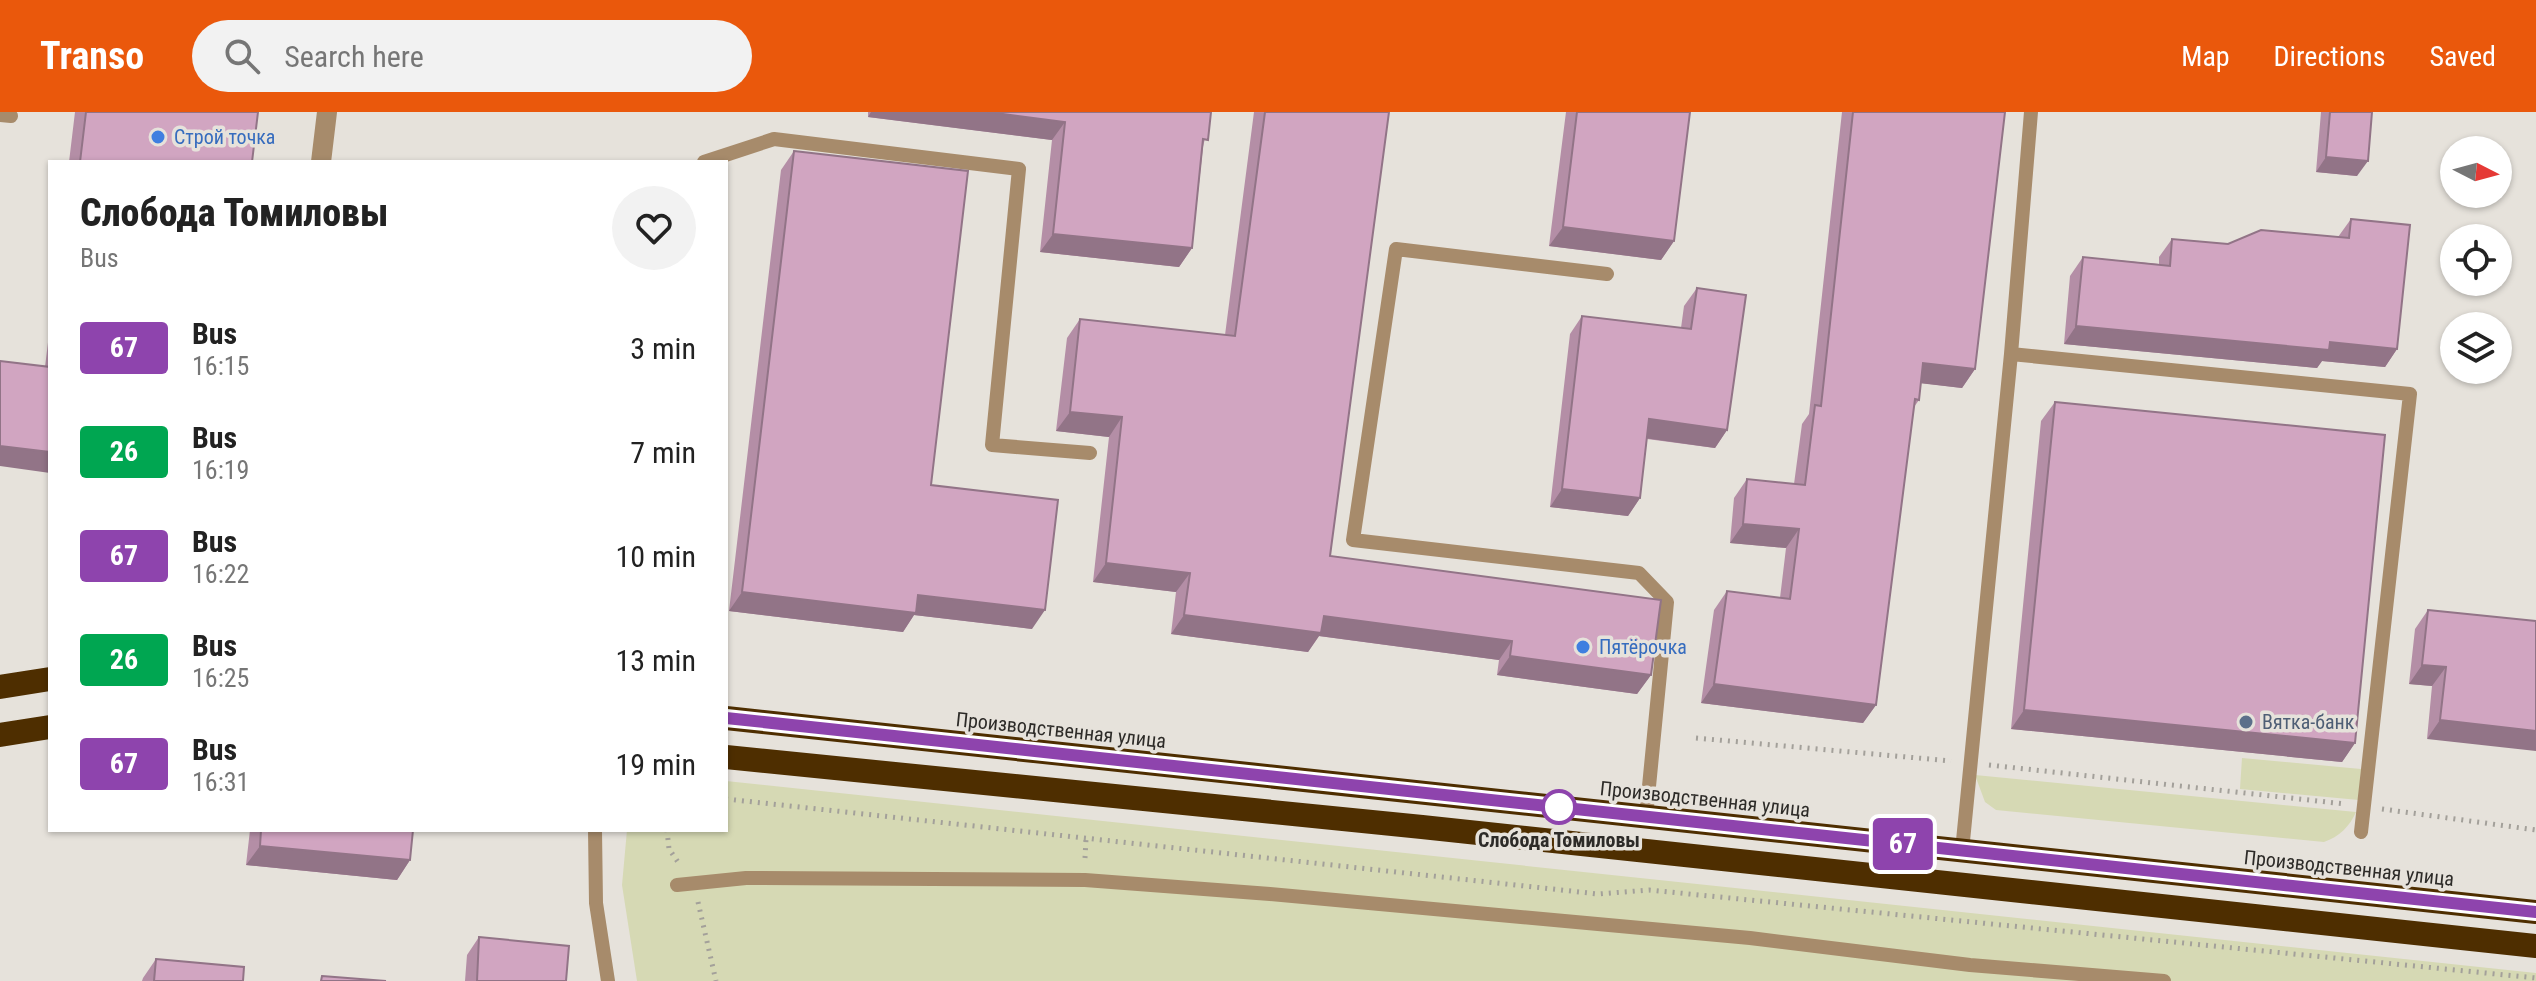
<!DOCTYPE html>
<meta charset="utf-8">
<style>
body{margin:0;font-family:"Roboto Condensed",sans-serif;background:#f2f2f2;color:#222;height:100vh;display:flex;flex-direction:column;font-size:30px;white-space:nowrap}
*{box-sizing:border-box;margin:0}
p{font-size:26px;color:#767676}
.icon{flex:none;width:44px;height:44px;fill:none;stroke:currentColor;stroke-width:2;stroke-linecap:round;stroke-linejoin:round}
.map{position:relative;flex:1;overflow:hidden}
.sheet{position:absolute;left:48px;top:48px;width:680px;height:672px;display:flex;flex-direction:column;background:#fff;border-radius:0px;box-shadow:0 2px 6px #0004}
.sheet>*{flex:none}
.badge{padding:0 16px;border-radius:6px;font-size:28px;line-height:52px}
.needle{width:52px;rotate:96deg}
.buttons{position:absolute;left:2440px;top:24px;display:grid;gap:16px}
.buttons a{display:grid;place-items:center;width:72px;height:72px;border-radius:50%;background:#fff;box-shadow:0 2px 6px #0004;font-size:40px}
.map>.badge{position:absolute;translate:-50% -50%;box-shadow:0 0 0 4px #fff}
.round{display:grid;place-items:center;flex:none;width:84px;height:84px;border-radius:42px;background:#f2f2f2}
.head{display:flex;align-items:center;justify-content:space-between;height:136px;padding:0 32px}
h1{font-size:38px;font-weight:800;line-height:60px}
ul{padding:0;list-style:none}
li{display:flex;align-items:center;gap:24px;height:104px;padding:0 32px}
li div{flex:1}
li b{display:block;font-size:30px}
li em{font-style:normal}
li .badge{min-width:88px;font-weight:700;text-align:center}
header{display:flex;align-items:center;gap:48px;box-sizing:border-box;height:112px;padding:0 40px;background:#ea580c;color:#fff}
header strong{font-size:38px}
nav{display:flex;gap:44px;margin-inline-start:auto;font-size:28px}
.search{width:560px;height:72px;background:#f2f2f2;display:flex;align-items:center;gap:20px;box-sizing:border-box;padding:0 28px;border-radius:44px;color:#767676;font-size:30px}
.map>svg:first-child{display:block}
.green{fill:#d6d9b4}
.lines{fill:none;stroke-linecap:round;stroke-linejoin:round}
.path{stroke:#a3a09a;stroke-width:5;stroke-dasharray:2 6;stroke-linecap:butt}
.lane{stroke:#a78b6b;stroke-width:14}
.street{stroke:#a78b6b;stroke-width:20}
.highway{stroke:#4e2e00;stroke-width:24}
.wall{fill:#b48ea6}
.shaded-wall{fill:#927487}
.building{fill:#d1a5c1;stroke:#927487;stroke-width:2}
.line-casing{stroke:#fff;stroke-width:18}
.line{stroke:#8e44ad;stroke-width:12}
.shop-dot{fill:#3f7fe0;stroke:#e6e2db;stroke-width:3}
.service-dot{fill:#5c6f8a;stroke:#e6e2db;stroke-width:3}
.stop-dot{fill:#fff;stroke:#8e44ad;stroke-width:4}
.labels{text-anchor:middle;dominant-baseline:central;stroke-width:7;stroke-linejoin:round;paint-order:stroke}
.shop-label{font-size:20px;fill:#366cbe;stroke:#e6e2db;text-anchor:start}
.service-label{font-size:20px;fill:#4e5e75;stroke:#e6e2db;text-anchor:start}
.street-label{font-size:20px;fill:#2d2b28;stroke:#e6e2db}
.stop-label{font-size:20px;font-weight:bold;fill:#2d2b28;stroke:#e6e2db}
</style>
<header>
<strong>Transo</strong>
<div class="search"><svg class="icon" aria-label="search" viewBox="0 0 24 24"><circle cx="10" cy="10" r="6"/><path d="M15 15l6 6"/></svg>Search here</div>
<nav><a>Map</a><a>Directions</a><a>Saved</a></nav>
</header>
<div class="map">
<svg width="2536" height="869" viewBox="0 0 2536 869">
<rect width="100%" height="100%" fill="#e6e2db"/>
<!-- green -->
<path class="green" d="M2242,646L2361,657L2359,688L2240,677Z
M1975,663L2356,700C2350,714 2339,725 2324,730L1996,698L1985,690Z
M726,669L2536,861V869H637L622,773L627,718H726Z"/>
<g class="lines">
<!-- path -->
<path class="path" d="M1696,626L1951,649
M1989,653L2345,692
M726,687L1598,782L1649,778L2536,866
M2382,697L2536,718
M667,718L669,737L680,753
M1085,746L1086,727
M698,790L716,869"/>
<!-- lane -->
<path class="lane" d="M0,3L11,4
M704,50L774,27L1019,57L992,333L1090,341
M1607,162L1396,137L1353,428L1639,461L1667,490L1646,705
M2011,242L2410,282L2361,720
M595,718L596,791L608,869
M1962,739L2011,242L2031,0
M677,773L746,766L1085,768L1270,782L1750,826L1970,853L2164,869"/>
<!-- street -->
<path class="street" d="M321,50L327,0"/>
<!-- highway -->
<path class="highway" d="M0,575L50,567
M726,606L2536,800
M0,623L50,615
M726,645L1422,715L2536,834"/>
</g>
<!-- wall -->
<path class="wall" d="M75,0H258L252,50H69Z
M868,0H1211L1203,35L1192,136L1179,155L1040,140L1052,28L868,5Z
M1254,0H1389L1330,444L1651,563L1637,582L1497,563L1499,548L1319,524L1308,540L1171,522L1176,480L1093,470L1109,325L1056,319L1067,226L1080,207L1225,223Z
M1566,0H1690L1674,129L1661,148L1549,134Z
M1842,0H2005L1975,257L1962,276L1921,271L1919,288L1914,295L1876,593L1863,611L1701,591L1714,498L1727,479L1780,486L1786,436L1730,431L1734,386L1747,367L1794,372L1802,312L1809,302Z
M2321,0H2372L2357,64L2316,60Z
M794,39L931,373L1032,517L914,503L903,520L729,499L781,58Z
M2351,107L2397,237L2385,255L2322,249L2317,256L2064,232L2070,164L2083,145L2159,152V145L2172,127L2228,132L2338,125Z
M1697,176L1727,318L1715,336L1647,327L1640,386L1628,404L1550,395L1570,222L1582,204L1681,216L1684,194Z
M50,214V361L45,255Z
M2055,290L2355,631L2342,650L2011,617L2041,309Z
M2428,498L2536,509L2427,627L2432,574L2409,572L2415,517Z
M250,718H413L410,748L397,768L246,753Z
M479,825L566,869H465L467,843Z
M156,847L243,869H142L143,866Z"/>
<!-- shaded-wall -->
<path class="shaded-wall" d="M871,0H988L1065,10L1052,28L868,5Z
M2326,45L2368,49L2357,64L2316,60Z
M1563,115L1674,129L1661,148L1549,134Z
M1053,122L1192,136L1179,155L1040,140Z
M2076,214L2330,230L2397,237L2385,255L2322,249L2317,256L2064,232Z
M1923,251L1975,257L1962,276L1910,270Z
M1070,300L1122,305L1109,325L1056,319Z
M1649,307L1727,318L1715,336L1637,325Z
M0,334L50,340V361L0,354Z
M1562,377L1640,386L1628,404L1550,395Z
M1743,412L1799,417L1786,436L1730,431Z
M1106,451L1190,461L1176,480L1093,470Z
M742,480L918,483L1045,498L1032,517L914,503L903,520L729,499Z
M1184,503L1324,504L1512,529L1499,548L1319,524L1308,540L1171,522Z
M1510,544L1651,563L1637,582L1497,563Z
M2422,553L2446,555L2432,574L2409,572Z
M1714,572L1876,593L1863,611L1701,591Z
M2024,598L2355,631L2342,650L2011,617Z
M2440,608L2536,619V639L2427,627Z
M260,734L410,748L397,768L246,753Z"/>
<!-- building -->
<path class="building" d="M86,0H258L252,50H80Z
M988,0H1211L1208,28L1203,27L1192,136L1053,122L1065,10Z
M1265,0H1389L1330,444L1661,488L1651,563L1510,544L1512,529L1324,504L1321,521L1184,503L1190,461L1106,451L1122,305L1070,300L1080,207L1235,224Z
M1577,0H1690L1674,129L1563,115Z
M1853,0H2005L1975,257L1923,251L1919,288L1915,287L1876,593L1714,572L1727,479L1790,487L1799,417L1743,412L1747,367L1805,373L1815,293L1821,294Z
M2330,0H2372L2368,49L2326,45Z
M794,39L968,59L931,373L1058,388L1045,498L918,483L916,501L742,480Z
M2351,107L2410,113L2397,237L2330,230L2329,238L2076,214L2083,145L2170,154L2172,127L2228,132L2261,118L2349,126Z
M1697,176L1746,183L1727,318L1649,307L1640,386L1562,377L1582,204L1691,217Z
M0,249L50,255V340L0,334Z
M2055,290L2385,323L2355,631L2024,598Z
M2428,498L2536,509V619L2440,608L2446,555L2422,553Z
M261,718H413L410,748L260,734Z
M479,825L569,834L566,869H477Z
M156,847L244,855L243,869H154Z
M322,864L386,869H321Z"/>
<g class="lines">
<defs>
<path id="line" d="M726,606L2536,800"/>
</defs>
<!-- line casing -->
<use href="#line" class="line-casing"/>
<!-- line -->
<use href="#line" class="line"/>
</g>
<!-- markers -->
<g class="shop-dot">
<circle cx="158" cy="25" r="8"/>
<circle cx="1583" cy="535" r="8"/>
</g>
<circle class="service-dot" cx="2246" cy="610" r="8"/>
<circle class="stop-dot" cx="1559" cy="695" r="16"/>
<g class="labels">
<!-- shop labels -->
<g class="shop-label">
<text x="174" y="25">Строй точка</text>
<text x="1599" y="535">Пятёрочка</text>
</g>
<!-- service labels -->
<g class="service-label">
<text x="2262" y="610">Вятка-банк</text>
</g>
<!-- street labels -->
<g class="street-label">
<text transform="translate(1061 618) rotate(6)">Производственная улица</text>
<text transform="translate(1705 687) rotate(6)">Производственная улица</text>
<text transform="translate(2349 756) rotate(6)">Производственная улица</text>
</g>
<!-- stop labels -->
<g class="stop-label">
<text x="1559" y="728">Слобода Томиловы</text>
</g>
</g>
</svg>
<div class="buttons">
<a><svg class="needle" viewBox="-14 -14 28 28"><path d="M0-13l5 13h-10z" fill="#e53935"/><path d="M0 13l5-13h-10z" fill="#767676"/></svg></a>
<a><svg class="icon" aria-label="locate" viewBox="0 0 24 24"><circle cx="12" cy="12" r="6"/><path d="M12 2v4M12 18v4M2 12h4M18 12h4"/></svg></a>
<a><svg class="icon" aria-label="layers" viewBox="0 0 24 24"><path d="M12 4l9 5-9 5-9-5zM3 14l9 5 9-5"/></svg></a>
</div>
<b class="badge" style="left:1903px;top:732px;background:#8e44ad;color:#fff">67</b>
<section class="sheet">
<div class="head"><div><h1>Слобода Томиловы</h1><p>Bus</p></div><a class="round"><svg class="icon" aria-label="heart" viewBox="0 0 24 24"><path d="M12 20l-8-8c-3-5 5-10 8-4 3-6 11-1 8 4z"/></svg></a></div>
<ul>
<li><span class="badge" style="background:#8e44ad;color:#fff">67</span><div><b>Bus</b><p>16:15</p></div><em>3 min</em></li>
<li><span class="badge" style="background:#00a651;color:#fff">26</span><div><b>Bus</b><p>16:19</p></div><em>7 min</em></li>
<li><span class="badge" style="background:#8e44ad;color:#fff">67</span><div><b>Bus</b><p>16:22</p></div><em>10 min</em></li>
<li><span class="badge" style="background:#00a651;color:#fff">26</span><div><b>Bus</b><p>16:25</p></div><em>13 min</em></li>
<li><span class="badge" style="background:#8e44ad;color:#fff">67</span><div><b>Bus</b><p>16:31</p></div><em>19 min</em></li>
</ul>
</section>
</div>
